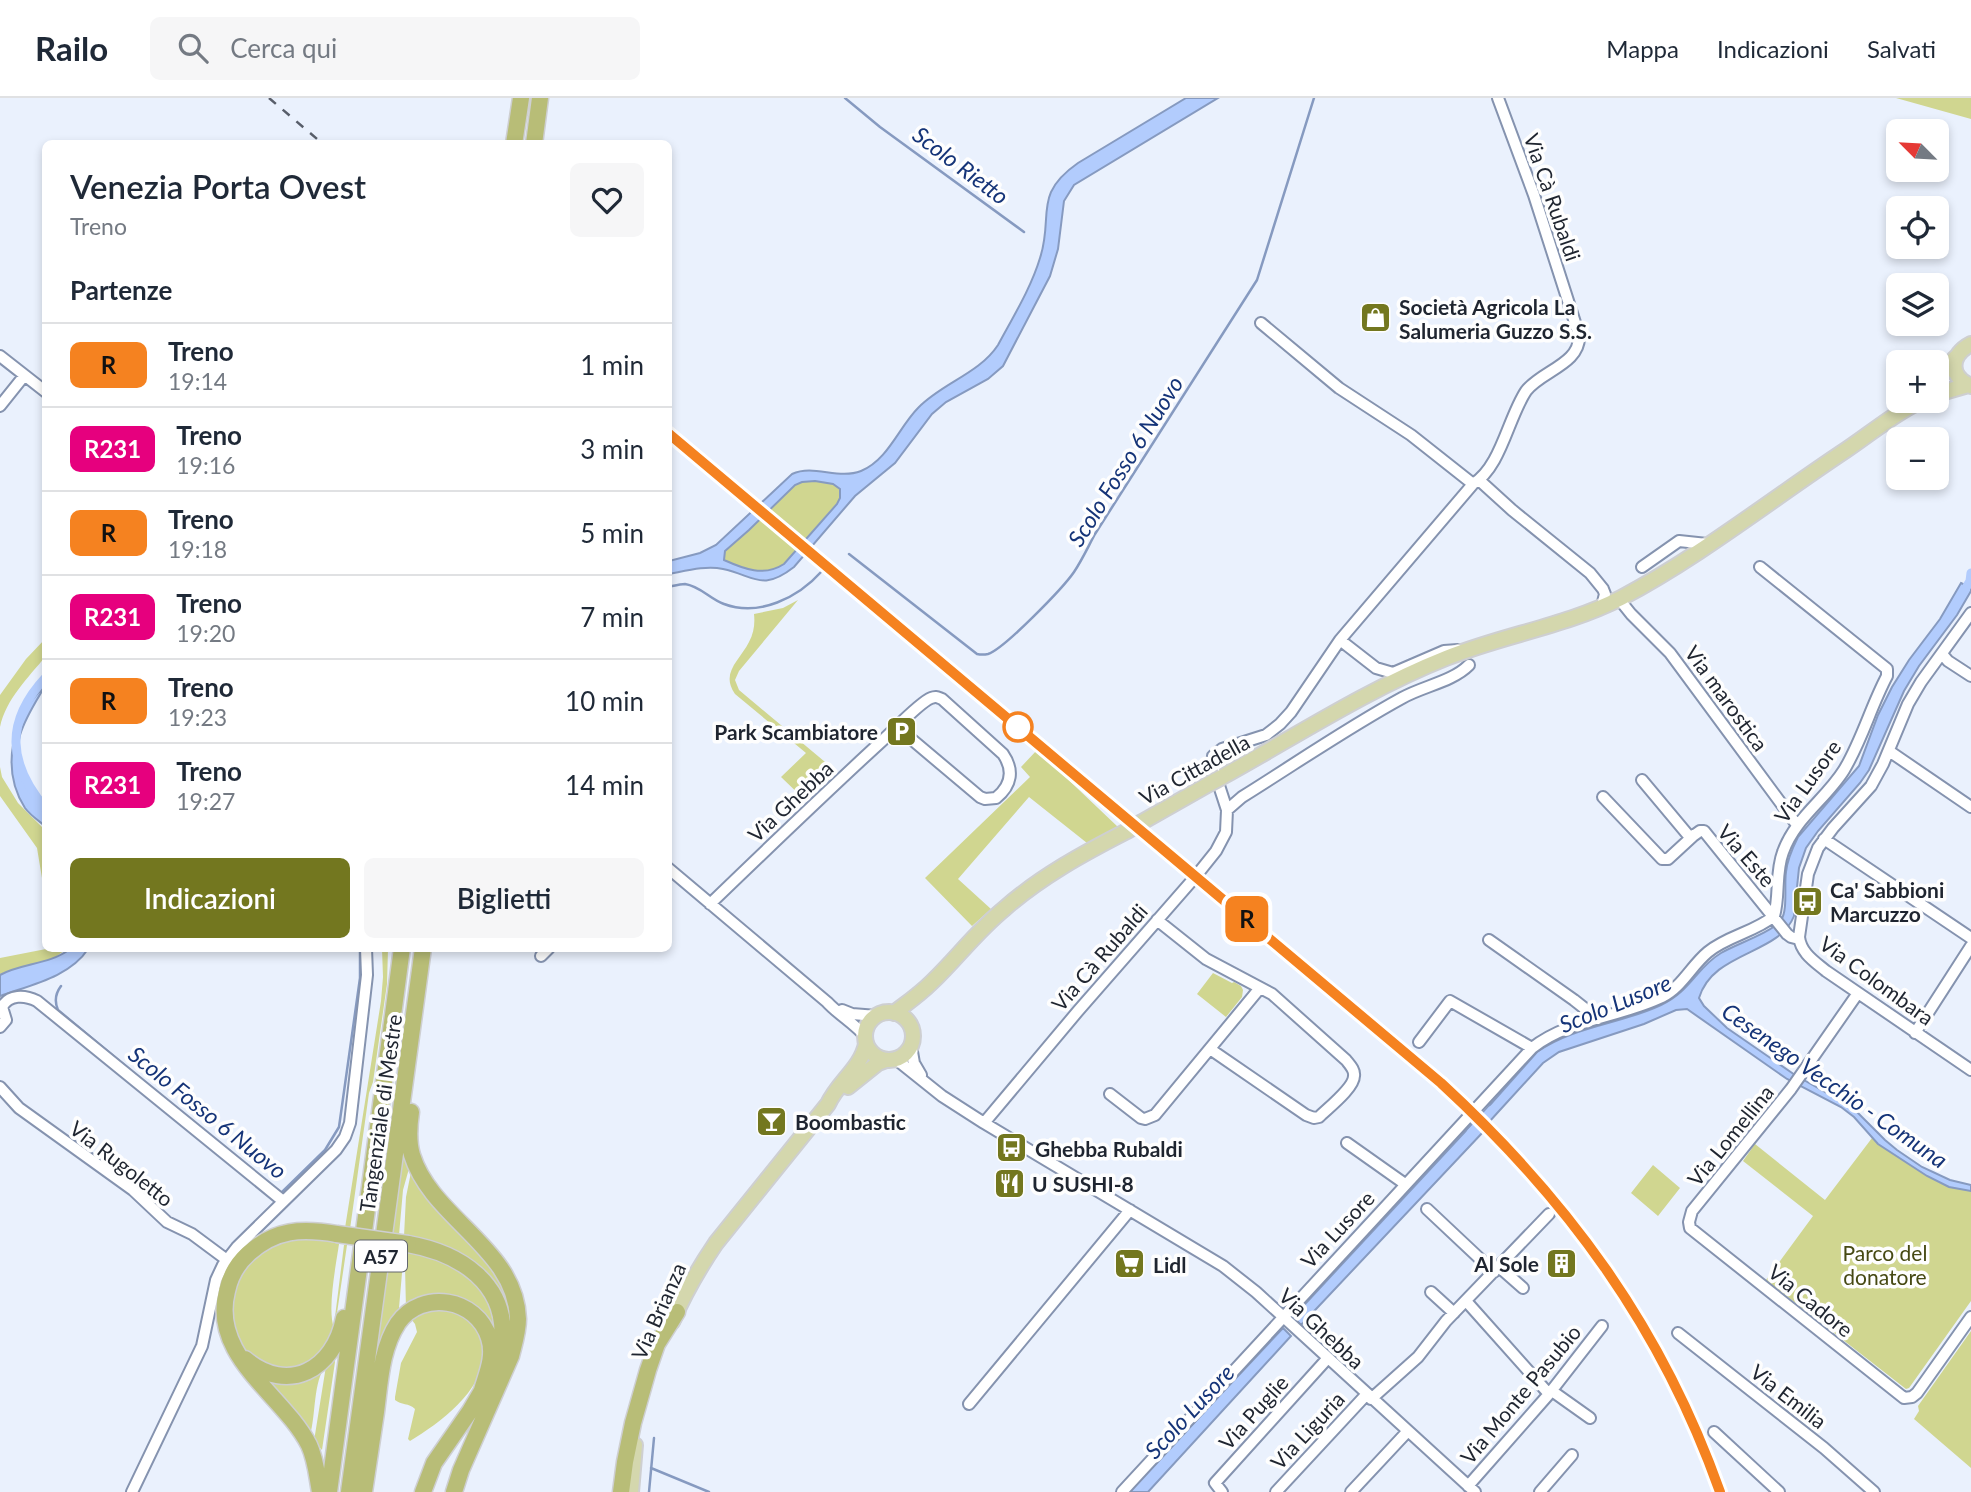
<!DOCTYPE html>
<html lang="it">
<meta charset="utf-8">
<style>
body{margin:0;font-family:Lato,sans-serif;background:#f6f6f7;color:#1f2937;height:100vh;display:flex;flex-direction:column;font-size:26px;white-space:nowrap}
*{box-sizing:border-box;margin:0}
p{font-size:23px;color:#747a83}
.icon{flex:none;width:38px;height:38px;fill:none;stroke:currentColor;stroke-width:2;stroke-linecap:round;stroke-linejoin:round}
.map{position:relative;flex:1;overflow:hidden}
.sheet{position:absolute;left:42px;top:42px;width:630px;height:812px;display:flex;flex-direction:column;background:#fff;border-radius:10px;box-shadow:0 4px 10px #0003}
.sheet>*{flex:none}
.badge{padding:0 14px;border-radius:10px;font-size:24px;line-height:46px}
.needle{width:46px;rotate:294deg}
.buttons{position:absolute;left:1886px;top:21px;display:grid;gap:14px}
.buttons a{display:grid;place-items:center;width:63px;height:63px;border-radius:10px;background:#fff;box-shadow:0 4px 10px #0003;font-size:35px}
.map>.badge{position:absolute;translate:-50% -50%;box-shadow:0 0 0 4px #fff}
h2{padding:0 28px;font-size:26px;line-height:63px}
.round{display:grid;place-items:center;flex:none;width:74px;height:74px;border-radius:10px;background:#f6f6f7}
.headline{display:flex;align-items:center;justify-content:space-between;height:119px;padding:0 28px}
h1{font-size:33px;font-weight:600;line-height:52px}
.primary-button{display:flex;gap:14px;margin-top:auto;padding:14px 28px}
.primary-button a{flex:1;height:80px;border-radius:10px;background:#73771f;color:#fff;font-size:28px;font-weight:600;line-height:80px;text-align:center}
.primary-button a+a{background:#f6f6f7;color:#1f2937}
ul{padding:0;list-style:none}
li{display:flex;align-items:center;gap:21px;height:84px;padding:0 28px;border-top:2px solid #e0e1e3}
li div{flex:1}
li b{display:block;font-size:26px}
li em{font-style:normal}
li .badge{min-width:77px;font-weight:700;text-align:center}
header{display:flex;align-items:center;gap:42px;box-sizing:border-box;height:98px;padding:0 35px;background:#fff;border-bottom:2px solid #e0e1e3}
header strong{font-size:33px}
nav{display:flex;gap:38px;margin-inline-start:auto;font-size:24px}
.search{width:490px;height:63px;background:#f6f6f7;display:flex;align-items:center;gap:18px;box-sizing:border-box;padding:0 24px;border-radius:10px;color:#747a83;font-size:26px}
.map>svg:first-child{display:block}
.green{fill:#d0d690}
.water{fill:#b2ccfd;stroke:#869ac0;stroke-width:2;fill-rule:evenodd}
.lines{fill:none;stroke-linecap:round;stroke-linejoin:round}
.stream{stroke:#869ac0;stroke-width:2.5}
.canal{stroke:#b2ccfd;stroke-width:9}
.minor-casing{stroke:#8593af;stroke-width:14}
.major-casing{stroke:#cecfd1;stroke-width:18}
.highway-casing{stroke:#cecfd1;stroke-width:19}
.minor{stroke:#fff;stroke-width:10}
.major{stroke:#d4d7ad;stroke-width:14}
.highway{stroke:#b8bd77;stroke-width:16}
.rail{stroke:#585e6a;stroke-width:2.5;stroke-dasharray:9 9;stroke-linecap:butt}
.major-bridge-casing{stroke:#cecfd1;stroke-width:18;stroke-linecap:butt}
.highway-bridge-casing{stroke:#cecfd1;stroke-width:19;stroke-linecap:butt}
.major-bridge{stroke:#d4d7ad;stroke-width:14}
.highway-bridge{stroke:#b8bd77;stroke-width:16}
.line-casing{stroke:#fff;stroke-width:16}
.line{stroke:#f58220;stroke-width:10}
.stop-dot{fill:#fff;stroke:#f58220;stroke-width:3.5}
.labels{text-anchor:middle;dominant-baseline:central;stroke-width:7;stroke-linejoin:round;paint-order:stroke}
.shield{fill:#fefefe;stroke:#62666e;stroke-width:2}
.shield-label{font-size:19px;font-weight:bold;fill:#1f2530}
.street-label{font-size:21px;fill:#1f2530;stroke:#fefefe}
.poi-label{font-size:21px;font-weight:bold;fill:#1f2530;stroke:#fefefe;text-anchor:start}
.park-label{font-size:21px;fill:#464913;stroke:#fefefe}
.water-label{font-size:23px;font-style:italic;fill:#153478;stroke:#fefefe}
</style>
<header>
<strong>Railo</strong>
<div class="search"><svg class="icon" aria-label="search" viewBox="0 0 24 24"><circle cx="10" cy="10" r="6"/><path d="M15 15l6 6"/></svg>Cerca qui</div>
<nav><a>Mappa</a><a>Indicazioni</a><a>Salvati</a></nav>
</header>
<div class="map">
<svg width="1971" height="1394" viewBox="0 0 1971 1394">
<rect width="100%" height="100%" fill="#eaf1fd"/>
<!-- green -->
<path class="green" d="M1896,0H1971V21Z
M815,383L833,386L840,391V400L837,405L784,466C764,479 744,471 724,462V453L749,432L795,387L802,384Z
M798,502L739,573L735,582L739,592L837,674L806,703L781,679L806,655L735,596C720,575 740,562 749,544C754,535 755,526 754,516L783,510Z
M45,541V559C28,580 6,601 0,629V597L26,561Z
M1037,652L1118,729L1087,745L1029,699L958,781L991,811L972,828L925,780L1030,679L1021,669Z
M0,669L2,679L18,705L42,729L45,742V798L37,750L0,698Z
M46,851H66C58,858 46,866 35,868C23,872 12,871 0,876V860Z
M382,851H388L387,886L373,984L369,995L350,1131L345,1130L381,903L383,879Z
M1213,875L1232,885L1234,884L1241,888L1243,892L1242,899L1226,919L1197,896Z
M1872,1040L1927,1078L1949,1089L1971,1093V1203L1909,1290L1906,1291L1766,1182L1813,1118L1743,1063L1755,1046L1825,1102Z
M404,1054L410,1067L403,1092L399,1137L393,1136Z
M1653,1067L1680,1090L1658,1118L1631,1095Z
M411,1074L500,1179L511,1210L510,1233L481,1170L450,1150L404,1138L406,1099Z
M319,1141L339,1146C336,1167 327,1212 334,1230L323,1253L299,1271C290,1270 269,1271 261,1268C257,1266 252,1260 249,1257C220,1230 228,1174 262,1154C280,1142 298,1141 319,1141Z
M344,1147H347L336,1222L335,1219Z
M390,1153L400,1154L402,1175L399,1210L400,1216L376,1262Z
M407,1154C457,1162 497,1189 494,1244L473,1213L406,1211L405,1168Z
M428,1209C449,1211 468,1214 478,1234C501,1280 445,1322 410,1343L408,1341L415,1311C409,1305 401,1307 395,1302V1299L401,1265L417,1234L415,1226L408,1217Z
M1971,1233V1370L1914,1321L1919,1313L1918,1308Z
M334,1261L335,1264L322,1352L314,1343L326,1268C313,1282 316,1318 310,1337L259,1276L268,1279Z"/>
<!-- water -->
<path class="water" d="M1186,0H1218L1074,87L1064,103L1058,151L1050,178L1003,268L988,281L946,304L932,316L895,365L855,398L794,469C762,494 755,478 723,471C706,467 685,473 669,476V463L700,455L716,447L792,376C814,366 838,382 861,373C888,362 899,329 918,310C942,285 979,276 998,247C1013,219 1031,190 1040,160C1054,118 1032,97 1078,65ZM815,383L833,386L840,391V400L837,406L784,466C764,479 744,471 724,462L725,453L749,432L795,387L802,384Z
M1961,485L1971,490V493L1957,517L1919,568L1904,593L1869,672L1860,685L1818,733L1806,750L1799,770L1794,818C1779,857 1713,853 1699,900L1704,908L1727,930L1795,977L1848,1007L1858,1015L1885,1042L1897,1052L1922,1069L1950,1082L1971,1087V1093L1949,1089L1927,1078L1878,1046L1854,1019L1841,1009L1787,981L1687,911L1676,912L1644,926L1559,954L1543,965L1489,1024L1481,1017L1537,954C1574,928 1621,926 1661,907C1691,893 1696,870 1721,855C1736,846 1771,835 1781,822C1788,813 1784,786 1786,774C1787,762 1792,751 1798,739L1859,668L1878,617L1892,589L1909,562L1940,521Z
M45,588C28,617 7,646 23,680C29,692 35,702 45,711V728C39,723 30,717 25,710C0,671 12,618 45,588Z
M70,851H88C70,879 30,887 0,898V877C22,865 49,867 70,851Z
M1474,1024L1484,1033L1301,1227L1293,1219Z
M1283,1230L1291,1238L1148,1394H1129Z"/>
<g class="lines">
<!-- stream -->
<path class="stream" d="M845,0L880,29L1024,134
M849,456L977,556C982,557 983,557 988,556C1004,551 1063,490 1074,474C1082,462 1088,449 1095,436L1257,182L1314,0
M668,489C673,488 680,486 685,486C700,488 710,501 724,506C759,519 798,500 822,473
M61,888C55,896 54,903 58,912L129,971
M280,1096L325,1052L339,1029L360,880V850
M651,1370L709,1394
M649,1394L654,1340"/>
<!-- canal -->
<path class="canal" d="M1961,498L1970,483L1971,475
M46,579C4,624 8,666 46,711
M1471,1035L1492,1012"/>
<defs>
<path id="minor" d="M1261,225L1339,290L1411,337L1473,386
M0,258L46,294
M0,308L24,278
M1479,382L1512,412L1590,475L1603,491L1605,496L1602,508
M1642,469L1679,443L1707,446
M1619,501L1631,516L1670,555L1797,727
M1971,515L1921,584L1908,606L1883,666L1871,688L1833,730L1818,750L1808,776L1799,839C1801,855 1814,863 1826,873L1971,972
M1340,542L1376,570L1393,575L1444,553L1458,552
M1942,556L1948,563L1971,578
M1889,653L1971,709
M1642,682L1688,737L1693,738L1700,733H1704L1787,836L1791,839L1799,841
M1603,699L1662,761H1668L1693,738
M1227,712L1242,699C1295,666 1347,630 1402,600C1423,588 1452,584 1469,567
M1824,741L1971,840
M668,770L827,904C839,917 854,925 866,939
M710,806C767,751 824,696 883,642C893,633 920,604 931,600C936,598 937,599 942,601L1003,656C1014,672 1012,687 996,700L985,701L980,699L897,629
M1157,822L1206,861L1272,896L1346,962C1350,967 1355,972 1354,978C1354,990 1328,1010 1319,1019L1314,1020L1306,1017L1210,951
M1489,842L1574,902L1598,921
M541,858L549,850
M1858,895L1791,991L1692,1113L1689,1124L1690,1130L1904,1300L1912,1299L1917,1295L1971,1219
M842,912L852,916L877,918
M0,929L6,922L2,909C9,896 25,897 37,903L283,1103
M1915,935L1971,848
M1419,944L1450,903L1532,950
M911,948L914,965L921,977
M897,962L942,998L984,1025L1223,1168L1256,1194L1475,1394
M0,989L19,1010L133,1092L167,1124L192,1136L227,1162
M1110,996L1141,1020L1145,1021L1155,1017L1260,890
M984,1025L1078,913L1196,778L1216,753L1226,734L1227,712L1212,666L1213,658L1222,651L1266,637L1280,626L1291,614L1340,542L1473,386C1501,369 1508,320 1526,293C1541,273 1581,266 1579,237L1534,97L1498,0
M1347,1045L1405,1086
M1427,1111L1494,1174
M1498,1168L1523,1190
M1431,1194L1454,1215
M1466,1203L1549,1296
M1678,1235L1824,1350L1874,1394
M1552,1293L1590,1320
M1371,1301L1418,1259L1446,1223L1549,1116
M969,1306L1130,1112
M1714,1334L1779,1394
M1468,1388L1549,1296L1602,1228
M132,1394L202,1248L216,1182L223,1167L237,1149L336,1052L345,1039L350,1025L367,877L366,850
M1122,1394L1532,950C1569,921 1620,919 1662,899C1682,889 1691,868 1708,854C1727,838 1755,834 1774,818C1780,797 1775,775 1783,754C1795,720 1826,701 1844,672C1862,642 1871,608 1887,578V571L1760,469
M1222,1394L1215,1385L1327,1261
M1276,1394L1366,1297
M1351,1394L1407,1334
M1540,1394L1572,1357"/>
<path id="major" d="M1971,246C1950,257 1948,278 1971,288
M1937,283L1955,260
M1937,296L1968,287
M1222,679C1296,638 1368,591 1446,560C1503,537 1566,528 1621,500C1699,459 1772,401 1846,352C1870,336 1896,314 1921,303
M1142,724L1209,686
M865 938a24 24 0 1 1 48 0a24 24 0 1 1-48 0Z
M894,915C907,905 920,896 932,884C957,860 977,833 1004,811C1040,779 1084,755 1127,733
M848,989L878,965L886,962
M672,1224C684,1196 699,1170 716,1145L828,1006C838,984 861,970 866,946
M631,1394L635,1347"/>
<path id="highway" d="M514,46L521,0
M534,46L540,0
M411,1014C409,1028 408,1044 412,1057C432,1121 516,1150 518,1221C518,1234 514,1246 511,1258L461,1372L454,1394
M408,1146C459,1155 508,1185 502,1244C501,1251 499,1258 498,1266
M245,1261C288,1297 334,1272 344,1220
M320,1394C317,1378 316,1362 309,1347C283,1296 210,1259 227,1193C230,1179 237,1166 248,1156C275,1131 302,1130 337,1136
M329,1394L402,850
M349,1394L423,850
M364,1394C368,1367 372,1340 376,1314C380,1284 381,1251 398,1225C422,1191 477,1200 489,1240C495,1258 487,1275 482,1292
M423,1394L434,1365L470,1313L487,1284
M621,1394L625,1364L633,1325L648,1272L657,1246L677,1214"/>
</defs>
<!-- minor casing -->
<use href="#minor" class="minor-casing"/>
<!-- major casing -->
<use href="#major" class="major-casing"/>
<!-- highway casing -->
<use href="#highway" class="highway-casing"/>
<!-- minor -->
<use href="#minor" class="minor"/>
<!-- major -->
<use href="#major" class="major"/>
<!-- highway -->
<use href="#highway" class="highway"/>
<!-- rail -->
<path class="rail" d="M269,0L323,46
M668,335L1441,985C1474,1015 1506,1045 1535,1079C1616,1171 1679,1278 1720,1394"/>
<defs>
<path id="major-bridge" d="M1209,686L1222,679
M1127,733L1142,724"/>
<path id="highway-bridge" d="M337,1136L408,1146"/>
</defs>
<!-- major-bridge casing -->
<use href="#major-bridge" class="major-bridge-casing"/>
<!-- highway-bridge casing -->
<use href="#highway-bridge" class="highway-bridge-casing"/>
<!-- major-bridge -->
<use href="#major-bridge" class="major-bridge"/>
<!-- highway-bridge -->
<use href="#highway-bridge" class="highway-bridge"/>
</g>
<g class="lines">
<defs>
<path id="line" d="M668,335L1441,985C1568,1102 1662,1230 1720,1394"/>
</defs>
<!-- line casing -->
<use href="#line" class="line-casing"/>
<!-- line -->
<use href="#line" class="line"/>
</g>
<!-- icons -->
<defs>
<symbol id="shop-square" viewBox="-11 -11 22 22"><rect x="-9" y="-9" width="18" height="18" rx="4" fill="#73771f" stroke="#fefefe"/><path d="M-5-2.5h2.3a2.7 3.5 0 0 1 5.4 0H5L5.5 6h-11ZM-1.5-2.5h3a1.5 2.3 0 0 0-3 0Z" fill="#fff"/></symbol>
<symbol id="parking-square" viewBox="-11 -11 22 22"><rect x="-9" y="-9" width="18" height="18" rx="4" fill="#73771f" stroke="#fefefe"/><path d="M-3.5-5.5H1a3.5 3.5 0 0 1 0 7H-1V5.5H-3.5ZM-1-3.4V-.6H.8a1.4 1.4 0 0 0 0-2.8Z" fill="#fff"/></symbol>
<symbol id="bus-square" viewBox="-11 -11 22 22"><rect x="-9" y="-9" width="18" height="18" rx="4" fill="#73771f" stroke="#fefefe"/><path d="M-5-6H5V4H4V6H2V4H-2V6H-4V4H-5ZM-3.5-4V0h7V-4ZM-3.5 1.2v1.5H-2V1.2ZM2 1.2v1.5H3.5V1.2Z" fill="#fff"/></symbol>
<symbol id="bar-square" viewBox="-11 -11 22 22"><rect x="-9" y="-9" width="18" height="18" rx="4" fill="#73771f" stroke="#fefefe"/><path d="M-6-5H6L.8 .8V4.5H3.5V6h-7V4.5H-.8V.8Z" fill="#fff"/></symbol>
<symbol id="restaurant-square" viewBox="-11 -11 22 22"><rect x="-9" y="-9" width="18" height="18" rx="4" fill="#73771f" stroke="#fefefe"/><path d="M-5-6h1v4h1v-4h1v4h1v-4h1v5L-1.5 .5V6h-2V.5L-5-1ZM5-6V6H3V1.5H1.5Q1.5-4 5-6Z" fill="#fff"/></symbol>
<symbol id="building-square" viewBox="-11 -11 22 22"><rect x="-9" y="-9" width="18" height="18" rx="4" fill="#73771f" stroke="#fefefe"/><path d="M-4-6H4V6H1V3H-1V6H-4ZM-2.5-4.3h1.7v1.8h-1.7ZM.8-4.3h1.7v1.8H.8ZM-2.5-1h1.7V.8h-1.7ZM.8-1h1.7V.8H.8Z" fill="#fff"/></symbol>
<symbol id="supermarket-square" viewBox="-11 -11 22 22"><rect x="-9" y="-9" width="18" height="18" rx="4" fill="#73771f" stroke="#fefefe"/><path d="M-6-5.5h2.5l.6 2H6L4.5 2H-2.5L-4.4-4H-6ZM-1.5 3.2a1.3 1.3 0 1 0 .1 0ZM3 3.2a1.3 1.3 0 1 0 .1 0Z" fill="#fff"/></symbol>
</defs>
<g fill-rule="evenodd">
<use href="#shop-square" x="1358" y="202" width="35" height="35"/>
<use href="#parking-square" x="884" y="616" width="35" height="35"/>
<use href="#bus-square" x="1790" y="786" width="35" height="35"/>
<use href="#bar-square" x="754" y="1006" width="35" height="35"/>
<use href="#bus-square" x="994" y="1032" width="35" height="35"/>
<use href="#restaurant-square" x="992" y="1068" width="35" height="35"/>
<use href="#building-square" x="1544" y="1148" width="35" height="35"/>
<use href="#supermarket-square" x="1112" y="1148" width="35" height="35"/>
</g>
<!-- markers -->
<circle class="stop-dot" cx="1018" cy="629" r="14"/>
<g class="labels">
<!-- shield labels -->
<rect class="shield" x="355" y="1142.5" width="52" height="31" rx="5"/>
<g class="shield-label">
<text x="381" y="1158">A57</text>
</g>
<!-- street labels -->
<g class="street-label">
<text transform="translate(1553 99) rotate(71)">Via Cà Rubaldi</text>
<text transform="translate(1727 600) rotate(54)">Via marostica</text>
<text transform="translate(1194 671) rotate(-29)">Via Cittadella</text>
<text transform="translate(1807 683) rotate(-54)">Via Lusore</text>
<text transform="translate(790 703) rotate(-43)">Via Ghebba</text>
<text transform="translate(1747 757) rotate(49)">Via Este</text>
<text transform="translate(1099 859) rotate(-49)">Via Cà Rubaldi</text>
<text transform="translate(1877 882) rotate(36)">Via Colombara</text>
<text transform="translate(380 1015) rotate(-82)">Tangenziale di Mestre</text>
<text transform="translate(1730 1037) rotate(-51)">Via Lomellina</text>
<text transform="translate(122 1065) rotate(38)">Via Rugoletto</text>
<text transform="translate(1337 1131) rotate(-47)">Via Lusore</text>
<text transform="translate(1811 1202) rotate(39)">Via Cadore</text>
<text transform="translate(658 1213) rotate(-66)">Via Brianza</text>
<text transform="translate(1322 1230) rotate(43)">Via Ghebba</text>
<text transform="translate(1520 1296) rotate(-50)">Via Monte Pasubio</text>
<text transform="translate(1789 1298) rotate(38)">Via Emilia</text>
<text transform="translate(1253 1314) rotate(-48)">Via Puglie</text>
<text transform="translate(1307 1332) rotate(-47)">Via Liguria</text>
</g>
<!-- poi labels -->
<g class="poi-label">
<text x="1399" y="208">Società Agricola La<tspan x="1399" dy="24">Salumeria Guzzo S.S.</tspan></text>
<text x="878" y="633" text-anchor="end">Park Scambiatore</text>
<text x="1830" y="791">Ca' Sabbioni<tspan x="1830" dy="24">Marcuzzo</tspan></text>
<text x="795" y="1023">Boombastic</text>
<text x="1035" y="1050">Ghebba Rubaldi</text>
<text x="1032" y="1085">U SUSHI-8</text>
<text x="1539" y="1165" text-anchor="end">Al Sole</text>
<text x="1153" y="1166">Lidl</text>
</g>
<!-- park labels -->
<g class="park-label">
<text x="1885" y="1154">Parco del<tspan x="1885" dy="24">donatore</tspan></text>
</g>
<!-- water labels -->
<g class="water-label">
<text transform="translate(961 67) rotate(37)">Scolo Rietto</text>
<text transform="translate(1125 363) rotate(-58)">Scolo Fosso 6 Nuovo</text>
<text transform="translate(1615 905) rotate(-22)">Scolo Lusore</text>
<text transform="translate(1835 987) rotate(35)">Cesenego Vecchio - Comuna</text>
<text transform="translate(208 1014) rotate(39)">Scolo Fosso 6 Nuovo</text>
<text transform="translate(1189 1313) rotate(-47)">Scolo Lusore</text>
</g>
</g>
</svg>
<div class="buttons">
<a><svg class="needle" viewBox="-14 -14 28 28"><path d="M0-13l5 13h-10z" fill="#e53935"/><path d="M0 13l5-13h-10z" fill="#747a83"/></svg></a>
<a><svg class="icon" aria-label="locate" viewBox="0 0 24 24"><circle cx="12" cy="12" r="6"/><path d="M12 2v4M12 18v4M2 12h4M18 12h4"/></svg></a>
<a><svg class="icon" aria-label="layers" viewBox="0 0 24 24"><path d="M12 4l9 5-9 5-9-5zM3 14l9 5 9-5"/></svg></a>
<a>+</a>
<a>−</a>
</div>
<b class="badge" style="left:1247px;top:821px;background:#f58220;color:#111">R</b>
<section class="sheet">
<div class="headline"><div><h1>Venezia Porta Ovest</h1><p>Treno</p></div><a class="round"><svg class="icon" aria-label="heart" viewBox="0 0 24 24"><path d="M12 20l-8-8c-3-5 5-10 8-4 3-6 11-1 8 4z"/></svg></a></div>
<h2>Partenze</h2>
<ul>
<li><span class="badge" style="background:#f58220;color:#111">R</span><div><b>Treno</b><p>19:14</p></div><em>1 min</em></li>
<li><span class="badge" style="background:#e6007e;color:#fff">R231</span><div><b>Treno</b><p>19:16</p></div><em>3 min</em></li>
<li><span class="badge" style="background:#f58220;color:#111">R</span><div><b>Treno</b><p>19:18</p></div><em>5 min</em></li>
<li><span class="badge" style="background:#e6007e;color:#fff">R231</span><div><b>Treno</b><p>19:20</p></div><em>7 min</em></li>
<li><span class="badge" style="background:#f58220;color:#111">R</span><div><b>Treno</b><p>19:23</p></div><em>10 min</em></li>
<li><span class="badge" style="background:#e6007e;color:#fff">R231</span><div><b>Treno</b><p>19:27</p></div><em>14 min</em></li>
</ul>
<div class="primary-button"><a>Indicazioni</a><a>Biglietti</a></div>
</section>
</div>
